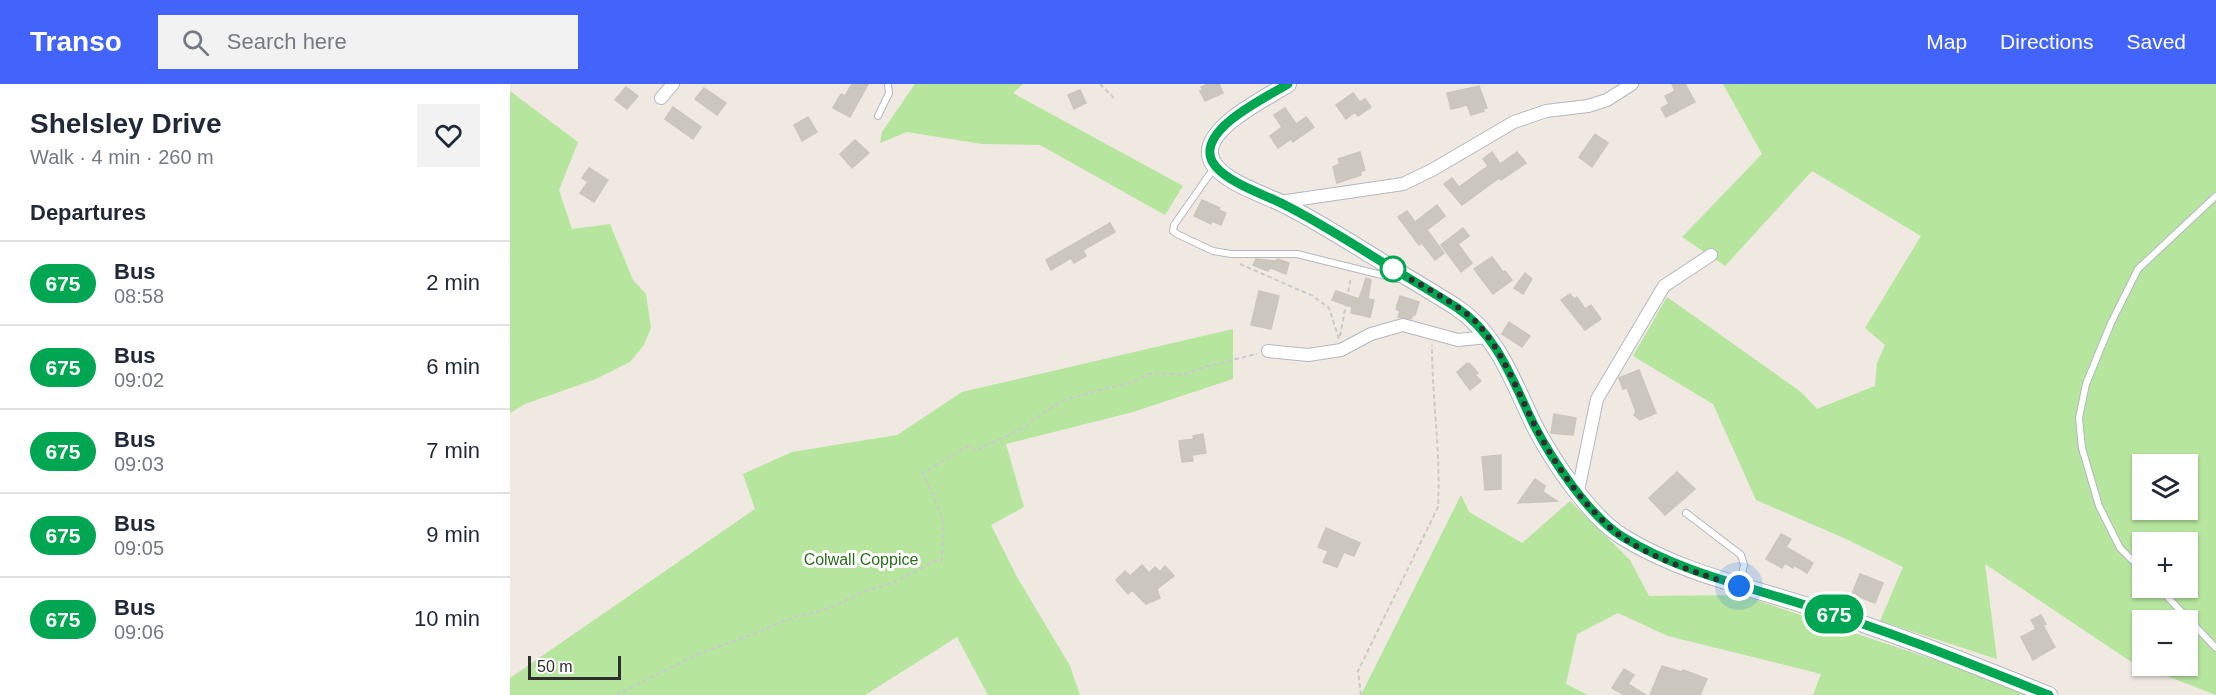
<!DOCTYPE html>
<meta charset="utf-8">
<style>
body{margin:0;font-family:Helvetica,sans-serif;background:#f2f2f3;color:#1f2937;height:100vh;display:flex;flex-direction:column;font-size:22px;white-space:nowrap}
*{box-sizing:border-box;margin:0}
p{font-size:20px;color:#747a83}
.icon{flex:none;width:33px;height:33px;fill:none;stroke:currentColor;stroke-width:2;stroke-linecap:round;stroke-linejoin:round}
.map{position:relative;flex:1;overflow:hidden}
.side{display:flex;flex-direction:column;background:#fff;width:510px}
.side>*{flex:none}
.badge{padding:0 12px;border-radius:20px;font-size:21px;line-height:39px}
.buttons{position:absolute;left:1622px;top:370px;display:grid;gap:12px}
.buttons a{display:grid;place-items:center;width:66px;height:66px;border-radius:0px;background:#fff;box-shadow:0 2px 4px #0004;font-size:30px}
.scale{position:absolute;left:18px;bottom:15px;width:93px;box-sizing:border-box;padding-left:6px;border:3px solid #2e2e2e;border-top:0;font-size:16px;line-height:21px;white-space:nowrap;color:#2e2e2e;-webkit-text-stroke:4px #fff;paint-order:stroke}
.you{position:absolute;width:30px;height:30px;margin:-15px;border:4px solid #fff;border-radius:50%;background:#1a73e8;box-shadow:0 0 0 9px #1a73e833}
.map>.badge{position:absolute;translate:-50% -50%;box-shadow:0 0 0 3px #fff}
h2{padding:0 30px;font-size:22px;line-height:54px}
.round{display:grid;place-items:center;flex:none;width:63px;height:63px;border-radius:0px;background:#f2f2f3}
.overview{display:flex;align-items:center;justify-content:space-between;height:102px;padding:0 30px}
h1{font-size:28px;font-weight:600;line-height:45px}
ul{padding:0;list-style:none}
li{display:flex;align-items:center;gap:18px;height:84px;padding:0 30px;border-top:2px solid #e0e1e3}
li div{flex:1}
li b{display:block;font-size:22px}
li em{font-style:normal}
li .badge{min-width:66px;font-weight:700;text-align:center}
header{display:flex;align-items:center;gap:36px;box-sizing:border-box;height:84px;padding:0 30px;background:#4264fb;color:#fff}
header strong{font-size:28px}
nav{display:flex;gap:33px;margin-inline-start:auto;font-size:21px}
.search{width:420px;height:54px;background:#f2f2f3;display:flex;align-items:center;gap:15px;box-sizing:border-box;padding:0 21px;border-radius:0px;color:#747a83;font-size:22px}
main{display:flex;flex:1;min-height:0}
.map>svg:first-child{display:block}
.green{fill:#b6e59e;fill-rule:evenodd}
.building{fill:#cbc7bf;stroke:#cbc5ba;stroke-width:1.5}
.lines{fill:none;stroke-linecap:round;stroke-linejoin:round}
.lane-casing{stroke:#b4b7c1;stroke-width:8}
.street-casing{stroke:#b4b7c1;stroke-width:14}
.secondary-casing{stroke:#b4b7c1;stroke-width:18}
.path{stroke:#c9c9c9;stroke-width:2;stroke-dasharray:4.5 3;stroke-linecap:butt}
.lane{stroke:#fff;stroke-width:6}
.street{stroke:#fff;stroke-width:12}
.secondary{stroke:#fff;stroke-width:16}
.line-casing{stroke:#fff;stroke-width:14}
.line{stroke:#00a651;stroke-width:9}
.walk{stroke:#2e2e2e;stroke-width:6;stroke-dasharray:0 10.8}
.stop-dot{fill:#fff;stroke:#00a651;stroke-width:3}
.labels{text-anchor:middle;dominant-baseline:central;stroke-width:6;stroke-linejoin:round;paint-order:stroke}
.park-label{font-size:16px;fill:#2c6e1b;stroke:#fff}
</style>
<header>
<strong>Transo</strong>
<div class="search"><svg class="icon" aria-label="search" viewBox="0 0 24 24"><circle cx="10" cy="10" r="6"/><path d="M15 15l6 6"/></svg>Search here</div>
<nav><a>Map</a><a>Directions</a><a>Saved</a></nav>
</header>
<main>
<section class="side">
<div class="overview"><div><h1>Shelsley Drive</h1><p>Walk · 4 min · 260 m</p></div><a class="round"><svg class="icon" aria-label="heart" viewBox="0 0 24 24"><path d="M12 20l-8-8c-3-5 5-10 8-4 3-6 11-1 8 4z"/></svg></a></div>
<h2>Departures</h2>
<ul>
<li><span class="badge" style="background:#00a651;color:#fff">675</span><div><b>Bus</b><p>08:58</p></div><em>2 min</em></li>
<li><span class="badge" style="background:#00a651;color:#fff">675</span><div><b>Bus</b><p>09:02</p></div><em>6 min</em></li>
<li><span class="badge" style="background:#00a651;color:#fff">675</span><div><b>Bus</b><p>09:03</p></div><em>7 min</em></li>
<li><span class="badge" style="background:#00a651;color:#fff">675</span><div><b>Bus</b><p>09:05</p></div><em>9 min</em></li>
<li><span class="badge" style="background:#00a651;color:#fff">675</span><div><b>Bus</b><p>09:06</p></div><em>10 min</em></li>
</ul>
</section>
<div class="map">
<svg width="1706" height="611" viewBox="0 0 1706 611">
<rect width="100%" height="100%" fill="#efe9e1"/>
<!-- green -->
<path class="green" d="M405,0H513L503,9L673,102L655,131L530,61L472,60L397,48L370,59L372,48Z
M1213,0H1706V611L1623,579L1475,480L1487,575L1370,537L1393,483L1336,455L1246,416L1203,320L1123,272L1157,213L1291,308L1307,325L1365,302L1367,279L1375,261L1355,244L1411,152L1302,87L1215,182L1172,153L1252,70ZM1632,381H1677V426H1632ZM1632,459H1677V504H1632ZM1632,537H1677V582H1632Z
M0,7L68,58L49,106L62,145L100,140L123,196L136,210L141,244L134,261L120,278L86,295L15,320L0,329Z
M723,245V295L623,328L496,360L514,423L481,441L507,493L560,582L570,611H478L447,553L355,611H0V594L245,425L233,390L282,368L387,351L452,308Z
M951,411L959,428L1012,459L1060,417L1120,476L1139,512L1231,511L1446,583L1516,611H1303L1311,590L1158,552L1108,529L1067,550L1056,600L1078,611H851Z"/>
<!-- building -->
<path class="building" d="M342,0H358L340,33L323,24L331,10L335,12Z
M698,0H709L713,9L695,17L690,7L693,6L691,3Z
M1162,0H1175L1185,18L1156,33L1151,24L1159,20L1155,12L1165,7Z
M969,2L977,24L973,25L974,27L961,31L957,21L941,25L937,9Z
M116,3L128,12L117,25L105,16Z
M194,4L216,19L207,31L185,15Z
M570,6L576,19L564,25L558,11Z
M843,9L850,18L855,15L861,23L848,32L845,28L836,35L826,21Z
M163,23L191,43L183,55L155,35Z
M775,24L786,40L796,33L804,43L783,58L781,55L768,64L760,52L772,43L764,31Z
M298,33L307,48L292,57L284,41Z
M1085,50L1098,59L1082,83L1069,73Z
M345,56L359,69L342,84L330,70Z
M850,68L855,86L850,88L851,91L827,99L823,83L830,80L828,75Z
M982,68L990,80L1007,68L1016,79L991,96L989,94L952,121L934,100L942,94L949,103L978,82L973,75Z
M79,84L98,96L84,118L70,109L78,98L72,94Z
M692,116L710,124L709,126L716,129L711,141L702,137L701,140L684,132Z
M927,121L935,132L917,146L934,169L925,176L912,159L909,161L888,133L897,127L905,138Z
M600,139L605,148L573,166L576,172L564,179L561,174L541,186L536,176Z
M953,144L959,152L948,160L962,179L951,188L931,161Z
M982,173L993,188L995,187L1002,196L983,210L964,185Z
M746,175L765,177L768,175L779,179L776,190L761,184L763,181L758,187L743,181Z
M1015,189L1022,195L1013,210L1004,204Z
M856,194L861,196L858,215L864,216L860,233L841,229L842,223L822,216L826,207L849,215Z
M749,207L769,212L761,245L741,241Z
M1060,210L1064,215L1067,213L1075,225L1081,221L1091,235L1075,246L1051,216Z
M890,212L909,218L905,231H903L901,235L888,233L890,227L886,225Z
M999,238L1020,252L1012,263L992,250Z
M957,279L960,280L968,289L965,291L971,297L960,306L947,288Z
M1129,286L1146,329L1130,336L1124,331L1126,328L1117,304L1113,305L1109,294Z
M1044,330L1066,334L1063,351L1041,349Z
M693,350L696,369L682,371L683,377L672,378L669,357L684,355L683,352Z
M991,371V405L975,406L972,373Z
M1167,388L1185,405L1155,431L1139,414Z
M1025,395L1035,402L1033,408L1047,417L1008,419Z
M816,444L850,459L844,472L834,468L827,483L813,478L818,467L808,463Z
M1271,450L1281,455L1276,463L1303,479L1297,489L1284,481L1283,484L1275,479L1272,484L1256,475Z
M632,481L639,489L645,483L650,488L655,482L664,492L647,505L650,514L636,520L622,506L618,510L606,496L615,487L620,492Z
M1350,490L1373,499L1365,519L1342,510Z
M1531,531L1536,540L1533,541L1545,563L1523,576L1511,553L1526,545L1521,536Z
M1152,582L1172,588L1173,586L1197,595L1190,611H1140Z
M1114,585L1124,591L1118,600L1136,611H1114L1102,604Z"/>
<g class="lines">
<defs>
<path id="lane" d="M368,32L379,9L378,0
M704,84L664,141L663,147L667,150L703,167L721,170H787L888,195
M1176,429L1231,471L1234,481L1230,499
M1632,486L1610,464L1589,422L1572,364L1569,334L1576,300L1601,239L1628,185L1706,112
M1649,504L1706,564"/>
<path id="street" d="M151,14L163,0
M770,118L893,100L922,86L1004,38L1036,27L1078,22L1097,16L1122,0
M758,267L798,271L831,266L861,250L893,241L948,256L978,253
M1068,407L1087,315L1154,202L1201,171"/>
<path id="secondary" d="M778,0C758,13 697,42 700,70C702,95 754,110 773,120C807,137 840,158 872,178C897,193 922,208 946,223C988,251 1003,298 1024,341C1042,376 1080,433 1113,453C1171,489 1237,502 1301,523C1382,548 1461,580 1539,611"/>
</defs>
<!-- lane casing -->
<use href="#lane" class="lane-casing"/>
<!-- street casing -->
<use href="#street" class="street-casing"/>
<!-- secondary casing -->
<use href="#secondary" class="secondary-casing"/>
<!-- path -->
<path class="path" d="M590,0L606,16
M730,180L803,212L819,224L829,255
M830,252L841,193
M106,611L188,570L249,548L277,535L320,524L353,508L385,498L425,477L432,476L433,435L413,389C429,380 442,370 458,362L463,364L465,367L517,342L523,336L554,316L597,304L622,299L638,290L647,289L673,291L697,282L747,270
M851,611L848,587L928,423C931,369 922,315 922,261"/>
<!-- lane -->
<use href="#lane" class="lane"/>
<!-- street -->
<use href="#street" class="street"/>
<!-- secondary -->
<use href="#secondary" class="secondary"/>
</g>
<g class="lines">
<defs>
<path id="line" d="M778,0C757,13 697,41 700,70C702,94 754,110 773,120C807,137 840,158 872,178C897,193 922,208 946,223C988,251 1003,298 1024,341C1042,376 1080,433 1113,453C1172,489 1237,502 1301,523C1382,548 1461,580 1539,611"/>
</defs>
<!-- line casing -->
<use href="#line" class="line-casing"/>
<!-- line -->
<use href="#line" class="line"/>
<!-- walk -->
<path class="walk" d="M883,185C905,198 952,222 967,239C994,269 1007,307 1025,342C1045,381 1074,423 1108,450C1137,473 1194,492 1229,502"/>
</g>
<!-- markers -->
<circle class="stop-dot" cx="883" cy="185" r="12"/>
<g class="labels">
<!-- park labels -->
<g class="park-label">
<text x="351" y="475">Colwall Coppice</text>
</g>
</g>
</svg>
<div class="buttons">
<a><svg class="icon" aria-label="layers" viewBox="0 0 24 24"><path d="M12 4l9 5-9 5-9-5zM3 14l9 5 9-5"/></svg></a>
<a>+</a>
<a>−</a>
</div>
<div class="scale">50 m</div>
<div class="you" style="left:1229px;top:502px"></div>
<b class="badge" style="left:1324px;top:530px;background:#00a651;color:#fff">675</b>
</div>
</main>
